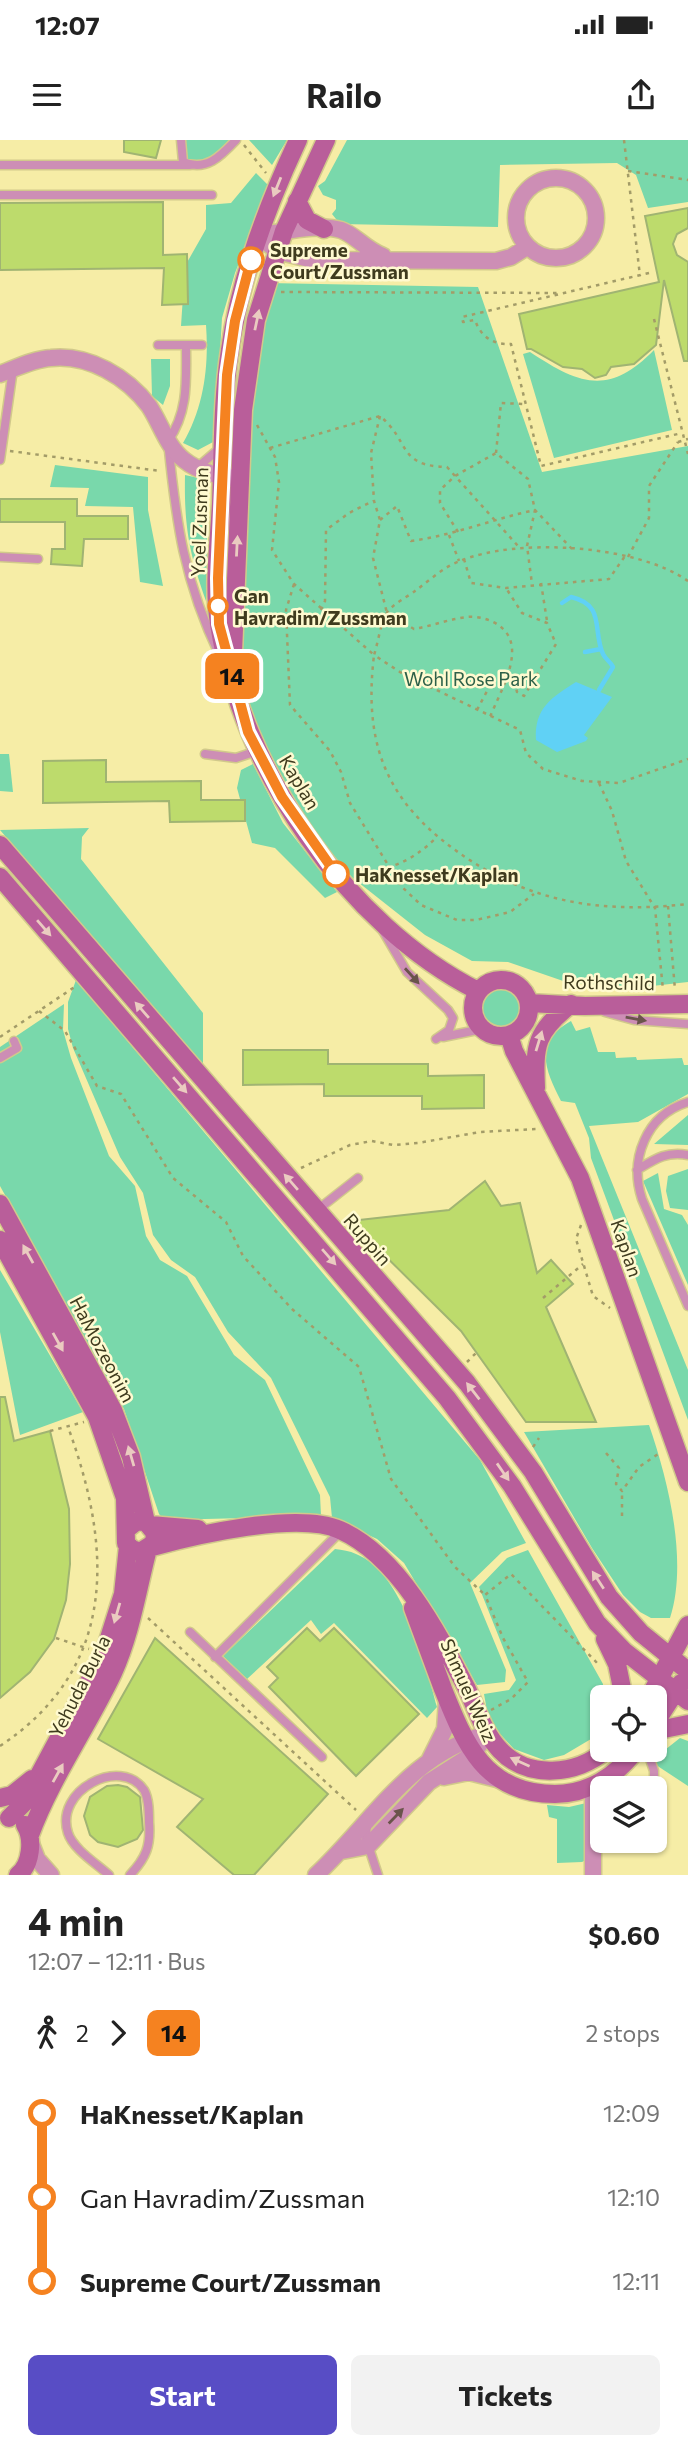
<!DOCTYPE html>
<meta charset="utf-8">
<style>
body{margin:0;font-family:Commissioner,sans-serif;background:#f2f2f2;color:#222;height:100vh;display:flex;flex-direction:column;font-size:26px;white-space:nowrap}
*{box-sizing:border-box;margin:0}
p{font-size:23px;color:#767676}
.icon{flex:none;width:38px;height:38px;fill:none;stroke:currentColor;stroke-width:2;stroke-linecap:round;stroke-linejoin:round}
.map{position:relative;height:1735px;overflow:hidden}
.drawer{display:flex;flex-direction:column;background:#fff;flex:1}
.drawer>*{flex:none}
.badge{padding:0 14px;border-radius:10px;font-size:24px;line-height:46px}
.tools{position:absolute;left:590px;top:1545px;display:grid;gap:14px}
.tools a{display:grid;place-items:center;width:77px;height:77px;border-radius:10px;background:#fff;box-shadow:0 2px 5px #0004;font-size:35px}
.map>.badge{position:absolute;translate:-50% -50%;box-shadow:0 0 0 4px #fff}
.legs{display:flex;align-items:center;gap:10px;height:77px;padding:0 28px;font-size:23px}
.legs p{margin-inline-start:auto}
.overview{display:flex;align-items:center;justify-content:space-between;height:119px;padding:0 28px}
h1{font-size:38px;font-weight:700;line-height:52px}
.cta{display:flex;gap:14px;margin-top:auto;padding:14px 28px}
.cta a{flex:1;height:80px;border-radius:10px;background:#584dc5;color:#fff;font-size:28px;font-weight:700;line-height:80px;text-align:center}
.cta a+a{background:#f2f2f2;color:#222}
ul{padding:0 28px;list-style:none}
li{display:flex;align-items:center;gap:24px;height:84px;font-size:26px}
li i{display:grid;place-items:center;width:10px;height:100%;margin:0 9px;background:currentColor}
li i::after{content:'';width:18px;height:18px;margin:-9px;border:5px solid;border-radius:50%;background:#fff}
li p{margin-inline-start:auto}
li:first-child i{background:linear-gradient(#0000 50%,currentColor 0)}
li:last-child i{background:linear-gradient(currentColor 50%,#0000 0)}
.status{display:flex;justify-content:space-between;align-items:center;height:49px;padding:0 35px;background:#fff;direction:ltr}
.status svg{height:19px;fill:currentColor}
header{display:flex;justify-content:space-between;align-items:center;height:91px;padding:0 28px;background:#fff;font-size:32px;font-weight:700}
.map>svg:first-child{display:block}
.green{fill:#79d8ab}
.water{fill:#60d1f5}
.lines{fill:none;stroke-linecap:round;stroke-linejoin:round}
.stream{stroke:#60d1f5;stroke-width:4.5}
.building{fill:#bddb6c;stroke:#a0b472;stroke-width:2}
.lane-casing{stroke:#d1c98b;stroke-width:11}
.street-casing{stroke:#d1c98b;stroke-width:19}
.secondary-casing{stroke:#d1c98b;stroke-width:21}
.path{stroke:#a39c68;stroke-width:2.5;stroke-dasharray:3.5 5;stroke-linecap:butt}
.lane{stroke:#cd8eb5;stroke-width:8}
.street{stroke:#cd8eb5;stroke-width:16}
.secondary{stroke:#b95e9a;stroke-width:18}
.path-bridge{stroke:#a39c68;stroke-width:2.5;stroke-dasharray:3.5 5;stroke-linecap:butt}
.oneway{fill:#eacbc0}
.oneway2{fill:#6a544b}
.line-1-casing{stroke:#fff;stroke-width:16}
.line-1{stroke:#f58220;stroke-width:10}
.stop-1-dot{fill:#fff;stroke:#f58220;stroke-width:3.5}
.labels{text-anchor:middle;dominant-baseline:central;stroke-width:5;stroke-linejoin:round;paint-order:stroke}
.stop-label{font-size:19px;font-weight:bold;fill:#3f3b1e;stroke:#fffad0;text-anchor:start}
.street-label{font-size:19px;fill:#3f3b1e;stroke:#fffad0}
.park-label{font-size:19px;fill:#2d6149;stroke:#fffad0}
</style>
<div class="status"><b>12:07</b><svg viewBox="0 0 49 12"><path d="M0 12V9h3v3zM5 12V6h3v6zM10 12V3h3v9zM15 12V0h3v12zM26 1h20v11H26zM47 4h2v5h-2z"/></svg></div>
<header><svg class="icon" aria-label="menu" viewBox="0 0 24 24"><path d="M4 6h16M4 12h16M4 18h16"/></svg>Railo<svg class="icon" aria-label="share" viewBox="0 0 24 24"><path d="M12 15V3M7 8l5-5 5 5M5 13v7h14v-7"/></svg></header>
<div class="map">
<svg width="688" height="1735" viewBox="0 0 688 1735">
<rect width="100%" height="100%" fill="#f6eda6"/>
<!-- green -->
<path class="green" d="M184,0H232C217,15 208,25 186,19Z
M249,0H287L272,25Z
M347,0H688V62L648,68L636,35L617,23L500,25L498,87L340,84L332,74L336,69V60L323,55L318,46L325,41Z
M256,33L269,46L235,133L222,178L215,301L198,310L183,303C204,267 209,226 206,185L181,186L185,126L206,89V65L231,63Z
M267,143L478,147L542,332L688,306V842L643,847L569,843L508,822L472,821L425,795L344,731L291,661L258,600L239,544L250,265Z
M654,210L672,290L554,318L523,214L530,212C580,245 609,256 654,210Z
M151,219H170V246L163,265L152,256Z
M55,325L148,337V370L163,446L140,442L133,367L85,366L89,348L50,347Z
M185,335L208,340L206,461C189,413 184,386 185,335Z
M0,614H9L13,652L0,651Z
M253,624L283,683L337,752L325,758L275,708L252,703L237,648L241,630Z
M89,688L82,697L81,719L203,873V926L0,690Z
M76,840L480,1320L526,1403L502,1412L470,1443L506,1530L505,1542L477,1545L404,1423L377,1399L332,1378L330,1357L271,1238L228,1192L195,1137L171,1120L153,1095L143,1053L120,1017L73,908L68,889V862Z
M480 867a21 21 0 1 1 42 0a21 21 0 1 1-42 0Z
M64,864L63,890L71,918L109,1016L135,1046L146,1096L160,1120L187,1136L234,1215L265,1240L320,1355L321,1376L164,1380L159,1374L124,1269L0,1046V907Z
M571,881L576,891L590,887L598,912H615L616,918L636,917L637,920L682,918L684,925H688V954L638,982L589,986L688,1230V1280L591,1018L589,998L575,963L561,961C545,930 533,902 571,881Z
M688,975V1005L654,1004Z
M688,1029V1070L670,1068L666,1051L668,1036Z
M658,1033L664,1069L682,1075L688,1085V1145L643,1041Z
M0,1130L83,1272L20,1295L0,1192Z
M649,1285C669,1343 688,1422 670,1478H651L640,1472L623,1455L592,1408L524,1292Z
M335,1409C342,1410 350,1411 356,1414C403,1433 425,1522 437,1567L427,1578L334,1483L321,1494L311,1480L247,1539L223,1516Z
M528,1410L603,1544L602,1581L591,1599L564,1615L544,1620L514,1609L489,1582L484,1554L509,1550L516,1540L479,1447L507,1418Z
M680,1598L688,1601V1646L653,1623L656,1617Z
M595,1661L602,1670V1701H625L633,1713L601,1712L582,1722L557,1723V1679L549,1677L547,1665L569,1667Z"/>
<!-- water -->
<path class="water" d="M576,542L612,557L584,595L588,598L586,601L557,612L536,600C534,568 552,557 576,542Z"/>
<g class="lines">
<!-- stream -->
<path class="stream" d="M562,463L571,457C606,465 592,490 603,514C606,520 610,521 613,527L599,550
M585,512L601,509"/>
</g>
<!-- building -->
<path class="building" d="M124,0H161L156,18L124,12Z
M163,62V115L187,114L188,164L162,165L164,128L0,130V63Z
M688,68V88L677,94L673,104L677,115L688,122V221H684L664,140L656,205L634,224L611,227L606,235L595,238L582,229L563,227L531,209H527L519,174L659,142L645,76Z
M0,359H77V376H128V399H84L82,426L51,424L52,409H65V382H0Z
M106,620V642L201,641V660H245V681L170,682L169,661L43,663V621Z
M243,910H328V924H428V936L484,935V968L422,969V956H324V944L243,945Z
M485,1041L501,1066L520,1063L537,1133L551,1120L573,1144L546,1167L596,1282H526L461,1191L350,1081L449,1070Z
M0,1257H5L14,1301L50,1291L69,1369L70,1424L66,1460L54,1499L30,1532L0,1558Z
M307,1488L320,1501L334,1488L419,1574L356,1636L269,1547L278,1538L267,1527Z
M155,1498L328,1654L254,1735H234L177,1687L203,1659L98,1599Z
M118,1645L127,1647L140,1657L143,1690L137,1699L118,1707L98,1702L90,1695L84,1676L90,1657L107,1646Z"/>
<g class="lines">
<defs>
<path id="lane" d="M181,0L183,22C206,32 221,16 236,0
M0,25H190
M0,55H212
M158,205H202
M186,205C186,239 189,271 168,301C176,382 184,442 220,516
M0,320L13,229
M198,327L220,308
M0,417L38,419
M205,614L236,618L257,611
M383,791L407,832L448,870L453,878L449,890L436,899
M605,872L634,880L688,884
M443,897L482,889
M0,918L17,908L14,901
M688,962C646,975 629,1019 642,1059L688,1166
M637,1030C655,1019 666,1011 688,1015
M316,1071L358,1038
M190,1492L322,1617
M215,1517L342,1390
M647,1610L654,1631V1644
M367,1683L366,1699L378,1735
M109,1735C97,1724 73,1709 68,1693C54,1650 121,1616 144,1650C149,1659 149,1672 149,1682C151,1706 146,1718 130,1735"/>
<path id="street" d="M516 78a40 40 0 1 1 80 0a40 40 0 1 1-80 0Z
M274,93C293,90 322,84 341,90C354,94 366,110 383,116
M259,96L277,111L313,120L496,121L511,117L527,107
M0,234C16,228 34,219 51,218C89,214 127,237 149,266C161,284 167,307 184,320C200,333 220,336 240,339
M430,1619L445,1589L447,1561
M444,1637L469,1632L501,1640
M593,1646V1735
M30,1701L37,1719L51,1735
M342,1711L368,1706L429,1642L473,1614L480,1604
M316,1735C371,1684 411,1612 488,1594"/>
<path id="secondary" d="M298,0C267,66 240,137 230,210C222,260 223,312 221,363C219,402 213,445 219,484C241,629 347,785 478,851
M297,61L307,80L324,89
M233,513L243,270L256,180L284,91L326,0
M0,705L467,1243L533,1332L609,1457L641,1493L688,1531
M0,737L447,1258L512,1346L597,1483L624,1511L688,1561
M473 868a28 28 0 1 1 56 0a28 28 0 1 1-56 0Z
M529,863L585,866L688,864
M509,895L514,911L580,1038L688,1342
M536,948C534,904 536,892 571,864
M0,1064L113,1270L131,1317L146,1382
M0,1100L97,1277L125,1358L126,1403L132,1409L140,1412L154,1403L155,1393L146,1382L137,1381L127,1389
M150,1385L198,1389
M152,1407C196,1395 298,1371 340,1390C399,1416 439,1495 467,1549C477,1570 484,1593 500,1610C528,1640 577,1635 606,1610
M413,1468C423,1495 433,1522 443,1549C465,1604 485,1654 555,1654C588,1654 616,1636 636,1610
M605,1499L617,1524L624,1558
M649,1558L688,1485
M654,1585L681,1543
M654,1591L688,1584
M0,1658L12,1655L32,1639
M9,1678L24,1663L104,1514L123,1454L128,1406
M30,1695C51,1638 87,1588 113,1533C131,1493 137,1451 148,1409
M18,1735C31,1725 34,1699 25,1685"/>
</defs>
<!-- lane casing -->
<use href="#lane" class="lane-casing"/>
<!-- street casing -->
<use href="#street" class="street-casing"/>
<!-- secondary casing -->
<use href="#secondary" class="secondary-casing"/>
<!-- path -->
<path class="path" d="M624,0L640,136
M244,5L266,33
M628,31L688,40
M649,133L462,177L463,182L475,180C481,197 493,205 511,204L541,326L682,293
M281,152L561,153
M654,179L688,314
M380,276L371,313L374,361L380,380L373,418L387,473L414,489C432,486 449,479 467,477C475,476 485,478 493,482C532,501 501,549 490,577
M257,285L275,317L279,342L272,410L294,444L374,515C364,599 383,656 451,707C525,762 597,774 688,764
M270,308L380,276C411,302 397,326 447,327L518,406
M10,311L160,331
M496,313L501,263L525,264
M380,380L397,366L411,401C454,395 493,379 535,370L527,406L532,444
M458,392L440,363V350L455,336L496,313L528,339L535,370L572,409
M449,395L459,421
M628,417L649,378V346L678,302
M464,419L471,443L506,448L609,439L625,416
M688,441C637,405 518,397 460,421C443,427 429,441 415,451C407,457 391,465 386,474C380,486 378,503 374,515L403,534L520,590L526,613L543,629L582,641L619,643L688,619
M541,443L547,481
M294,444L286,470L290,565L330,611L341,632L350,663L401,746L421,765L457,780H476L510,772L534,754
M321,470L325,461L326,390L349,373L373,361
M505,539L515,544L517,552L524,556L556,504L547,483L522,473L506,448
M477,570L495,536L504,541
M599,643L612,671L626,721L655,768L663,850
M354,734C391,729 410,723 437,697
M668,766L675,850
M39,871L65,891L97,946L121,954L173,1038L226,1082L243,1116L292,1169L359,1227L391,1339L455,1427L485,1455
M0,897L76,846
M301,1028L350,1005L372,1001L393,1005L418,1003L480,992L536,989
M581,1085L576,1099L593,1156L610,1168
M543,1158L583,1124
M467,1222L478,1211
M50,1291L84,1282
M533,1307L539,1298
M606,1313L619,1328L616,1344L622,1351L639,1327L661,1312
M622,1376V1352
M148,1478L356,1670
M56,1498L89,1509
M491,1570L511,1559L528,1542L503,1498L485,1455L511,1434L600,1526
M0,1606C119,1527 112,1407 68,1287"/>
<!-- lane -->
<use href="#lane" class="lane"/>
<!-- street -->
<use href="#street" class="street"/>
<!-- secondary -->
<use href="#secondary" class="secondary"/>
<!-- path-bridge -->
<path class="path-bridge" d="M678,302L688,299"/>
</g>
<!-- one-way arrows -->
<defs><path id="oneway-solid" d="M-6-.8H1V-3.2L6.5 0L1 3.2V.8H-6Z" transform="scale(1.75)"/></defs>
<g class="oneway">
<use href="#oneway-solid" transform="translate(277 47) rotate(112)"/>
<use href="#oneway-solid" transform="translate(257 180) rotate(-78)"/>
<use href="#oneway-solid" transform="translate(237 406) rotate(-87)"/>
<use href="#oneway-solid" transform="translate(44 788) rotate(49)"/>
<use href="#oneway-solid" transform="translate(142 870) rotate(-131)"/>
<use href="#oneway-solid" transform="translate(539 901) rotate(-73)"/>
<use href="#oneway-solid" transform="translate(180 945) rotate(49)"/>
<use href="#oneway-solid" transform="translate(291 1042) rotate(-131)"/>
<use href="#oneway-solid" transform="translate(28 1114) rotate(-119)"/>
<use href="#oneway-solid" transform="translate(329 1117) rotate(49)"/>
<use href="#oneway-solid" transform="translate(58 1202) rotate(61)"/>
<use href="#oneway-solid" transform="translate(473 1251) rotate(-128)"/>
<use href="#oneway-solid" transform="translate(131 1316) rotate(-106)"/>
<use href="#oneway-solid" transform="translate(503 1332) rotate(55)"/>
<use href="#oneway-solid" transform="translate(598 1440) rotate(-123)"/>
<use href="#oneway-solid" transform="translate(117 1473) rotate(106)"/>
<use href="#oneway-solid" transform="translate(520 1622) rotate(-156)"/>
<use href="#oneway-solid" transform="translate(58 1633) rotate(-61)"/>
</g>
<g class="oneway2">
<use href="#oneway-solid" transform="translate(412 836) rotate(48)"/>
<use href="#oneway-solid" transform="translate(636 879) rotate(10)"/>
<use href="#oneway-solid" transform="translate(396 1676) rotate(-46)"/>
</g>
<g class="lines">
<defs>
<path id="line-1" d="M251,120L235,181L227,235L218,438L219,484L248,592L282,657L336,734"/>
</defs>
<!-- line-1 casing -->
<use href="#line-1" class="line-1-casing"/>
<!-- line-1 -->
<use href="#line-1" class="line-1"/>
</g>
<!-- markers -->
<g class="stop-1-dot">
<circle cx="251" cy="120" r="12"/>
<circle cx="218" cy="466" r="9"/>
<circle cx="336" cy="734" r="12"/>
</g>
<g class="labels">
<!-- stop labels -->
<g class="stop-label">
<text x="270" y="109">Supreme<tspan x="270" dy="22">Court/Zussman</tspan></text>
<text x="234" y="455">Gan<tspan x="234" dy="22">Havradim/Zussman</tspan></text>
<text x="355" y="734">HaKnesset/Kaplan</text>
</g>
<!-- street labels -->
<g class="street-label">
<text transform="translate(199 382) rotate(-88)">Yoel Zusman</text>
<text transform="translate(300 642) rotate(59)">Kaplan</text>
<text transform="translate(609 842) rotate(1)">Rothschild</text>
<text transform="translate(368 1099) rotate(49)">Ruppin</text>
<text transform="translate(627 1108) rotate(71)">Kaplan</text>
<text transform="translate(103 1209) rotate(62)">HaMozeonim</text>
<text transform="translate(79 1546) rotate(-63)">Yehuda Burla</text>
<text transform="translate(469 1550) rotate(66)">Shmuel Weiz</text>
</g>
<!-- park labels -->
<g class="park-label">
<text x="471" y="538">Wohl Rose Park</text>
</g>
</g>
</svg>
<div class="tools">
<a><svg class="icon" aria-label="locate" viewBox="0 0 24 24"><circle cx="12" cy="12" r="6"/><path d="M12 2v4M12 18v4M2 12h4M18 12h4"/></svg></a>
<a><svg class="icon" aria-label="layers" viewBox="0 0 24 24"><path d="M12 4l9 5-9 5-9-5zM3 14l9 5 9-5"/></svg></a>
</div>
<b class="badge" style="left:232px;top:536px;background:#f58220;color:#111">14</b>
</div>
<section class="drawer">
<div class="overview"><div><h1>4 min</h1><p>12:07 – 12:11 · Bus</p></div><b>$0.60</b></div>
<div class="legs"><svg class="icon" aria-label="walk" viewBox="0 0 24 24"><circle cx="13" cy="4" r="2"/><path d="M13 8l-2 6 4 7M11 14l-3 7M7 12l3-4h3l4 4"/></svg>2<svg class="icon" aria-label="forward" viewBox="0 0 24 24"><path d="M9 5l7 7-7 7"/></svg><b class="badge" style="background:#f58220;color:#111">14</b><p>2 stops</p></div>
<ul>
<li><i style="color:#f58220"></i><b>HaKnesset/Kaplan</b><p>12:09</p></li>
<li><i style="color:#f58220"></i><span>Gan Havradim/Zussman</span><p>12:10</p></li>
<li><i style="color:#f58220"></i><b>Supreme Court/Zussman</b><p>12:11</p></li>
</ul>
<div class="cta"><a>Start</a><a>Tickets</a></div>
</section>
